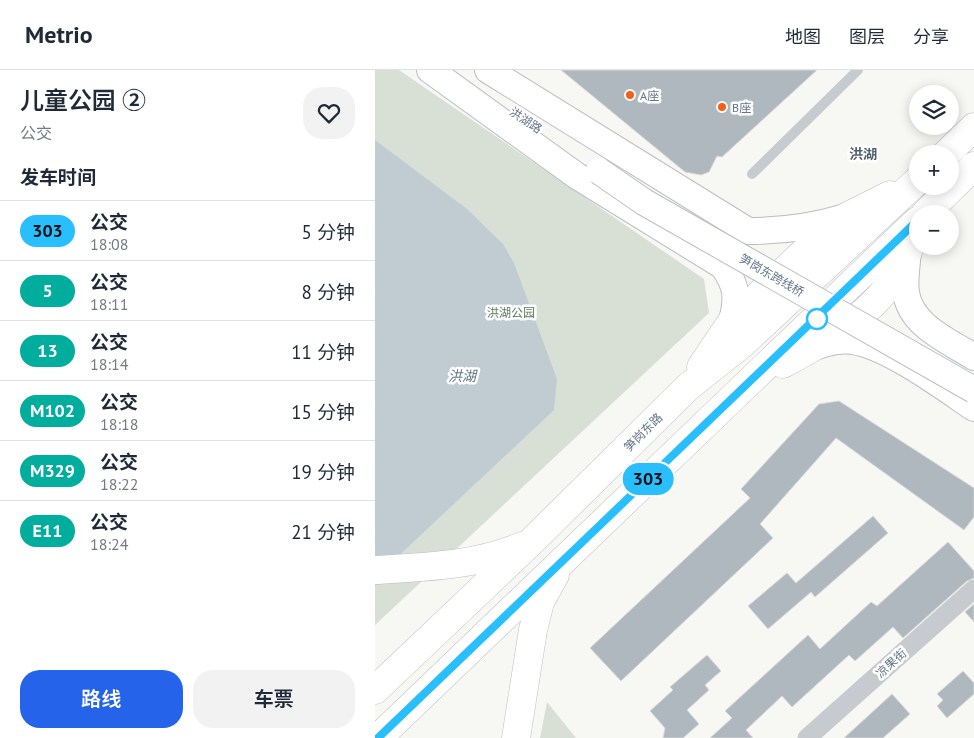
<!DOCTYPE html>
<html lang="zh">
<meta charset="utf-8">
<style>
body{margin:0;font-family:"PT Sans","Noto Sans SC",sans-serif;background:#f2f2f3;color:#1f2937;height:100vh;display:flex;flex-direction:column;font-size:19px;white-space:nowrap}
*{box-sizing:border-box;margin:0}
p{font-size:16px;color:#747a83}
.icon{flex:none;width:28px;height:28px;fill:none;stroke:currentColor;stroke-width:2;stroke-linecap:round;stroke-linejoin:round}
.map{position:relative;flex:1;overflow:hidden}
.side{display:flex;flex-direction:column;background:#fff;width:375px}
.side>*{flex:none}
.badge{padding:0 10px;border-radius:16px;font-size:18px;line-height:32px}
.fabs{position:absolute;left:534px;top:15px;display:grid;gap:10px}
.fabs a{display:grid;place-items:center;width:50px;height:50px;border-radius:50%;background:#fff;box-shadow:0 2px 12px #0003;font-size:25px}
.map>.badge{position:absolute;translate:-50% -50%;box-shadow:0 0 0 2px #fff}
h2{padding:0 20px;font-size:19px;line-height:45px}
.round{display:grid;place-items:center;flex:none;width:52px;height:52px;border-radius:20px;background:#f2f2f3}
.overview{display:flex;align-items:center;justify-content:space-between;height:85px;padding:0 20px}
h1{font-size:24px;font-weight:600;line-height:38px}
.action{display:flex;gap:10px;margin-top:auto;padding:10px 20px}
.action a{flex:1;height:58px;border-radius:20px;background:#2563eb;color:#fff;font-size:20px;font-weight:600;line-height:58px;text-align:center}
.action a+a{background:#f2f2f3;color:#1f2937}
ul{padding:0;list-style:none}
li{display:flex;align-items:center;gap:15px;height:60px;padding:0 20px;border-top:1px solid #e0e1e3}
li div{flex:1}
li b{display:block;font-size:19px}
li em{font-style:normal}
li .badge{min-width:55px;font-weight:700;text-align:center}
header{display:flex;align-items:center;gap:30px;box-sizing:border-box;height:70px;padding:0 25px;background:#fff;border-bottom:1px solid #e0e1e3}
header strong{font-size:24px}
nav{display:flex;gap:28px;margin-inline-start:auto;font-size:18px}
main{display:flex;flex:1;min-height:0}
.map>svg:first-child{display:block}
.green{fill:#d8e0d5}
.water{fill:#c1ccd2}
.building{fill:#b0b8bf;stroke:#d9d9d7}
.lines{fill:none;stroke-linecap:round;stroke-linejoin:round}
.secondary-casing{stroke:#b9bec3;stroke-width:28}
.primary-casing{stroke:#babec2;stroke-width:29}
.lane{stroke:#c7cbcf;stroke-width:10}
.street{stroke:#c7cbcf;stroke-width:19}
.secondary{stroke:#fff;stroke-width:26}
.primary{stroke:#fff;stroke-width:28}
.secondary-bridge-casing{stroke:#b9bec3;stroke-width:28;stroke-linecap:butt}
.secondary-bridge{stroke:#fff;stroke-width:26}
.line-casing{stroke:#fff;stroke-width:11}
.line{stroke:#29bfff;stroke-width:8}
.poi-dot{fill:#f55f17;stroke:#fff;stroke-width:2}
.stop-dot{fill:#fff;stroke:#29bfff;stroke-width:2.5}
.labels{text-anchor:middle;dominant-baseline:central;stroke-width:5;stroke-linejoin:round;paint-order:stroke}
.poi-label{font-size:12px;fill:#637589;stroke:#fff;text-anchor:start}
.street-label{font-size:12px;fill:#637589;stroke:#fff}
.park-label{font-size:12px;fill:#627a5f;stroke:#fff}
.neighbourhood-label{font-size:14px;font-weight:bold;fill:#525f6d;stroke:#fff}
.water-label{font-size:14px;font-style:italic;fill:#5f7784;stroke:#fff}
</style>
<header>
<strong>Metrio</strong>
<nav><a>地图</a><a>图层</a><a>分享</a></nav>
</header>
<main>
<section class="side">
<div class="overview"><div><h1>儿童公园 ②</h1><p>公交</p></div><a class="round"><svg class="icon" aria-label="heart" viewBox="0 0 24 24"><path d="M12 20l-8-8c-3-5 5-10 8-4 3-6 11-1 8 4z"/></svg></a></div>
<h2>发车时间</h2>
<ul>
<li><span class="badge" style="background:#29bfff;color:#111">303</span><div><b>公交</b><p>18:08</p></div><em>5 分钟</em></li>
<li><span class="badge" style="background:#01ad9c;color:#fff">5</span><div><b>公交</b><p>18:11</p></div><em>8 分钟</em></li>
<li><span class="badge" style="background:#01ad9c;color:#fff">13</span><div><b>公交</b><p>18:14</p></div><em>11 分钟</em></li>
<li><span class="badge" style="background:#01ad9c;color:#fff">M102</span><div><b>公交</b><p>18:18</p></div><em>15 分钟</em></li>
<li><span class="badge" style="background:#01ad9c;color:#fff">M329</span><div><b>公交</b><p>18:22</p></div><em>19 分钟</em></li>
<li><span class="badge" style="background:#01ad9c;color:#fff">E11</span><div><b>公交</b><p>18:24</p></div><em>21 分钟</em></li>
</ul>
<div class="action"><a>路线</a><a>车票</a></div>
</section>
<div class="map">
<svg width="599" height="668" viewBox="0 0 599 668">
<rect width="100%" height="100%" fill="#f7f8f4"/>
<!-- green -->
<path class="green" d="M0,0H24L329,209L334,243L0,555Z
M172,632L201,668H165Z"/>
<!-- water -->
<path class="water" d="M0,70L92,139L128,174L139,193L182,309L179,340L0,508Z"/>
<!-- building -->
<path class="building" d="M186,0H442L347,87L342,86L334,102L326,105L310,102Z
M464,331L599,418V447L589,460L461,368L385,454L398,468L246,611L215,578L375,428L366,419L444,334Z
M498,446L513,463L440,527L436,522L393,559L373,536L412,503L421,513Z
M573,472L599,501V508L592,511L528,568L518,557L480,591L474,585L417,637L407,626L371,660L378,668H335L357,648L350,641L433,565L445,579L496,532L502,536Z
M599,534V552L590,542Z
M332,585L346,601L330,615L334,620L312,640L324,654L308,668H288L290,658L275,641L298,620L295,617Z
M588,601L599,613V624L572,648L562,636L568,630L562,624Z
M517,624L535,644L508,668H469Z"/>
<g class="lines">
<defs>
<path id="secondary" d="M55,0L202,106L348,196C362,216 363,227 357,251
M113,0L373,161C407,161 438,157 471,147
M533,181C532,194 529,210 531,223C536,256 574,271 599,287
M439,277C452,273 464,269 477,271C513,276 568,317 599,338"/>
<path id="primary" d="M571,84L599,57
M550,144L599,96
M408,294C453,270 501,243 526,197C532,185 537,171 542,158
M326,297L357,251L428,183L471,147L515,125
M0,500C50,497 100,496 147,476
M0,620L157,471L313,317L367,274L542,111
M3,668L542,151
M141,668L158,560L165,532L180,505"/>
</defs>
<!-- secondary casing -->
<use href="#secondary" class="secondary-casing"/>
<!-- primary casing -->
<use href="#primary" class="primary-casing"/>
<!-- lane -->
<path class="lane" d="M377,104L483,0"/>
<!-- street -->
<path class="street" d="M432,668L599,519"/>
<!-- secondary -->
<use href="#secondary" class="secondary"/>
<!-- primary -->
<use href="#primary" class="primary"/>
<defs>
<path id="secondary-bridge" d="M224,101L269,132L599,320"/>
</defs>
<!-- secondary-bridge casing -->
<use href="#secondary-bridge" class="secondary-bridge-casing"/>
<!-- secondary-bridge -->
<use href="#secondary-bridge" class="secondary-bridge"/>
</g>
<g class="lines">
<defs>
<path id="line" d="M3,668L542,151"/>
</defs>
<!-- line casing -->
<use href="#line" class="line-casing"/>
<!-- line -->
<use href="#line" class="line"/>
</g>
<!-- markers -->
<g class="poi-dot">
<circle cx="255" cy="25" r="5"/>
<circle cx="347" cy="37" r="5"/>
</g>
<circle class="stop-dot" cx="442" cy="249" r="10"/>
<g class="labels">
<!-- poi labels -->
<g class="poi-label">
<text x="265" y="25">A座</text>
<text x="357" y="37">B座</text>
</g>
<!-- street labels -->
<g class="street-label">
<text transform="translate(151 50) rotate(34)">洪湖路</text>
<text transform="translate(397 205) rotate(30)">笋岗东跨线桥</text>
<text transform="translate(268 362) rotate(-45)">笋岗东路</text>
<text transform="translate(516 593) rotate(-42)">凉果街</text>
</g>
<!-- park labels -->
<g class="park-label">
<text x="136" y="242">洪湖公园</text>
</g>
<!-- neighbourhood labels -->
<g class="neighbourhood-label">
<text x="488" y="84">洪湖</text>
</g>
<!-- water labels -->
<g class="water-label">
<text x="87" y="306">洪湖</text>
</g>
</g>
</svg>
<div class="fabs">
<a><svg class="icon" aria-label="layers" viewBox="0 0 24 24"><path d="M12 4l9 5-9 5-9-5zM3 14l9 5 9-5"/></svg></a>
<a>+</a>
<a>−</a>
</div>
<b class="badge" style="left:273px;top:409px;background:#29bfff;color:#111">303</b>
</div>
</main>
